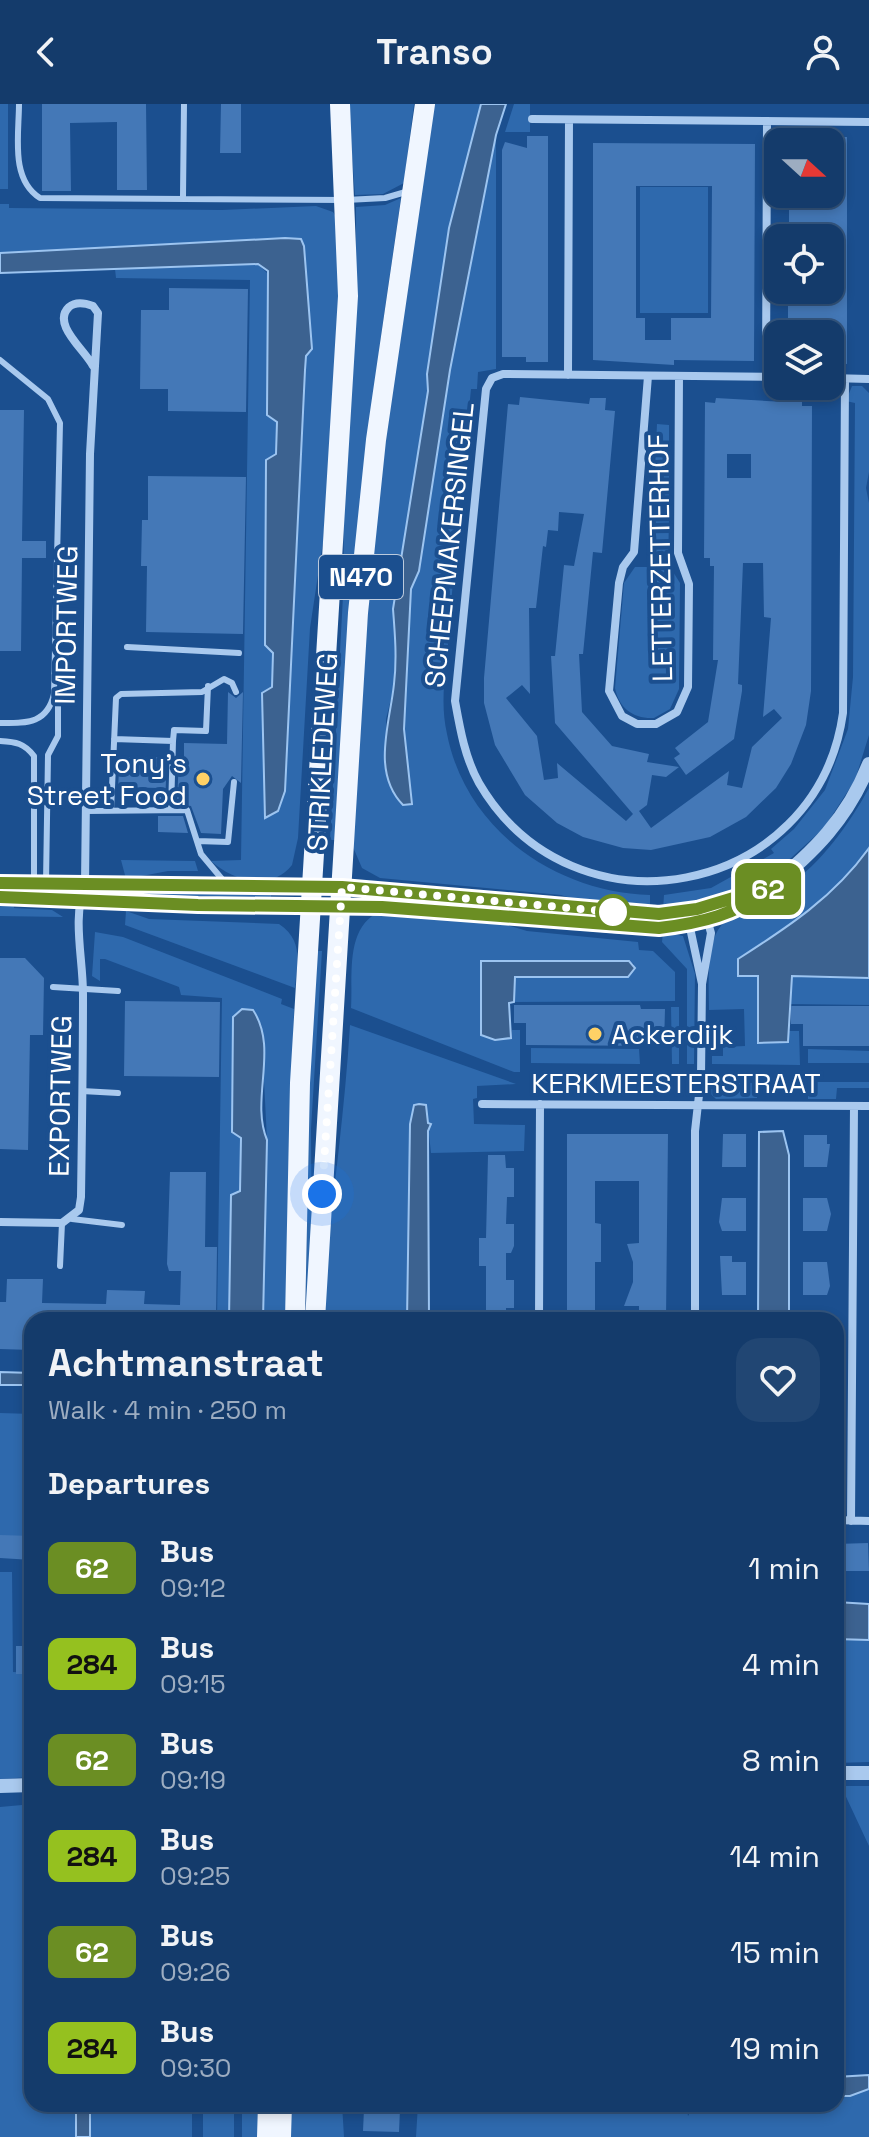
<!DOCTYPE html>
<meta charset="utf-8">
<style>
body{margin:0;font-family:"Space Grotesk",sans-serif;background:#214673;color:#f1f3f6;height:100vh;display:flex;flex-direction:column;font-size:30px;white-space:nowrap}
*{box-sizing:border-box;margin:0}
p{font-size:26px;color:#9dadc1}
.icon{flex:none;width:44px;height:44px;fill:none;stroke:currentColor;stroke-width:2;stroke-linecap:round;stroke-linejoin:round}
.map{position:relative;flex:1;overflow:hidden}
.details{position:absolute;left:24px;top:1208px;width:820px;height:800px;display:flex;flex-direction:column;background:#143b6b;border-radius:24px;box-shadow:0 4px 12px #0003,0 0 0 2px #33557e}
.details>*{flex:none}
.badge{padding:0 16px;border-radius:12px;font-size:28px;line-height:52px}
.needle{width:52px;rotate:111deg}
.fabs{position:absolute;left:764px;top:24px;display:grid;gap:16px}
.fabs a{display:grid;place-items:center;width:80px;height:80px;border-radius:16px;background:#143b6b;box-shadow:0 4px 12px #0003,0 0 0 2px #33557e;font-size:40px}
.you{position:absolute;width:40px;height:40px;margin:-20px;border:6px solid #fff;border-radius:50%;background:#1a73e8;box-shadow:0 0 0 12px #1a73e833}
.map>.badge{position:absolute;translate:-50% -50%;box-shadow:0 0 0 4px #fff}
h2{padding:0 24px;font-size:30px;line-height:72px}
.round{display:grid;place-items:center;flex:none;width:84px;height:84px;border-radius:24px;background:#214673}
.head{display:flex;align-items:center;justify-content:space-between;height:136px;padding:0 24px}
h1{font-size:38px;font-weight:600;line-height:60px}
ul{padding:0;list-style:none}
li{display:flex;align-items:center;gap:24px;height:96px;padding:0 24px}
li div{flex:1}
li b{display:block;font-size:30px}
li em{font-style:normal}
li .badge{min-width:88px;font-weight:700;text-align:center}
header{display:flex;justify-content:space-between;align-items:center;height:104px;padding:0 24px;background:#143b6b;font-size:36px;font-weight:600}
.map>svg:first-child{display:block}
.green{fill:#2e69ad}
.water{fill:#3c6290;stroke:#9cc4f0;stroke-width:2}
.building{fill:#4478b7;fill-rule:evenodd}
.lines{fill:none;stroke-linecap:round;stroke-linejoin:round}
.service{stroke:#a9c9ee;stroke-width:6}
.minor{stroke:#a9c9ee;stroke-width:8}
.tertiary{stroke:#a9c9ee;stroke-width:14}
.primary{stroke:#f0f6ff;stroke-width:20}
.line-casing{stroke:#fff;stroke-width:18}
.line{stroke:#6b8e23;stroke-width:12}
.walk{stroke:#fff;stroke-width:8;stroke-dasharray:0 14.4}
.poi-dot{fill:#ffd166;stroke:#1b4f8f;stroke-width:3}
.stop-dot{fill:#fff;stroke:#6b8e23;stroke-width:4}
.labels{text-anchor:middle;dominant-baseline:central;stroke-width:8;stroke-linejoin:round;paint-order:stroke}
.shield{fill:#1b4f8f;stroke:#bbcadd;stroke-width:2}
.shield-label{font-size:26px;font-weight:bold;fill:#fff}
.street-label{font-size:28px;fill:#fff;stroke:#1b4f8f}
.poi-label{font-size:28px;fill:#fff;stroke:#1b4f8f;text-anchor:end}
</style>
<header><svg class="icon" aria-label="back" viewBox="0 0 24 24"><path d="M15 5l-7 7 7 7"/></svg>Transo<svg class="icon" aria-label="person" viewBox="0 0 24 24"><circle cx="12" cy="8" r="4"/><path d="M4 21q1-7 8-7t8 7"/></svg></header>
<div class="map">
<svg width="869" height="2033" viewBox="0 0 869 2033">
<rect width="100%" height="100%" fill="#1b4f8f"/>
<!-- green -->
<path class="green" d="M0,0H8V85H0Z
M348,0H414L404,79L383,90L355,91Z
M433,0H481L449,124L427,270L428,287L396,524L394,583L386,615L387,668L412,700L404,625L411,485L419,467L450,266L496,31V265L478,268L477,285H471C463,366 455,446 449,528C447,563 439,595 447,630C466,726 555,788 650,791V801L597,803L561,791L380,774L362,764L353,743L366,530L385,331Z
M514,0H530V28H505Z
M640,83H708V209H640Z
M401,94L380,239L336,736H330L344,473L343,390L356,163V103L385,101Z
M0,100H9V104L222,106L316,102L333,108L339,118L337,261L323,438L310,524L298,734L292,761C271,788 233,777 211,757L241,756L250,176L116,174L115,165L258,160L269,171L267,311L277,318L276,350L266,357L265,541L273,549L272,583L262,589L265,714L285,687L306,252L304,142L285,134L0,149Z
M852,282H862L869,289V368L866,384L869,399V631L855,676L824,724L780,764L733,789L663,806L664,791L711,784L774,749L771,745L794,725L825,686L848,625L853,573L855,299L846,297Z
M657,320L669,321V409H663V415H669L668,461H651V457Z
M635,463H670L680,479L679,585L670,605L654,614C633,615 619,604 615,584L624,479Z
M869,684V744L849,772L802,813L758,872V939L788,937V927H799L800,961L712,960V952H723V943L745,942L744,905L709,906C709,884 706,846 718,826C731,806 767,799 786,784C822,758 848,722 869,684Z
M121,756L195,757L198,767H168L126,775Z
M126,784L271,787V793L126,791Z
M0,796H13L14,804L52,806L63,813L0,812Z
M126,807L149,815L279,820C304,837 297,858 295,884L125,821Z
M377,809L491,816L527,827L638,838L639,846L653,847L675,868V897L514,898V873H628L634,860L629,857H481L511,934L512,926H520V968H514L351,904C353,873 345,826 377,809Z
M95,828L123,833L282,895L281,900L294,905L288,1216H263L267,1036L261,918L241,1034L240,1087L231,1092L229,1216H217L222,894L181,891L179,883L105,855H100V877L92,872Z
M663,828L683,832L695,870L694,960H687V865L662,838Z
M316,847H322L311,1025L312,1186L306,1212L307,1011Z
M791,872L869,874V901L790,900Z
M671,903H679V960H672Z
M350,921L516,980L477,982V994L473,995L474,1020L525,1021L524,1047L431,1049L426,1003L414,1002L410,1020L407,1216H320C329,1117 344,1020 350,921Z
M531,944L639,945L640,960L531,959Z
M808,945L869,947V959H808Z
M808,978H869V984H837L836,995H808Z
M708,979H757V994L716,995L710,989Z
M0,1309L32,1310V1433L0,1432Z
M0,1468H12L13,1568L32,1569V1673L0,1675Z
M836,1498L869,1500V1658L836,1659Z
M841,1682H869V1742Z
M22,1701L32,1703V2000H76V2033H0V1703Z
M869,1985V2033H416L418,2000H686L688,2012L695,2000H836V1992H850Z
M90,2000H192V2033H90Z
M203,2000H234V2033H203Z
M242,2000H264L263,2033H242Z
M287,2000H342L344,2033H286Z"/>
<!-- water -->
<path class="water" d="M481,0H506L496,31L450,266L419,467L411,485L404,625L412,700L403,701C371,668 390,619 394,580C397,555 395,530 393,505L428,287L427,270L449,124Z
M285,134L301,135L304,142L312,245L306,252L305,266L285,687L278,707L265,714L262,589L272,583L273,549L265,541L266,356L276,350L277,318L267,311L268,167L258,160L0,169V149Z
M869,744V874L792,872L788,938L758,939V872H738V855C788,823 834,793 869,744Z
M481,857H629L635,864L628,873H515L514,898L509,899L511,934L495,936L481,931Z
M242,905L253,906C279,945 250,995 267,1036L263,1216H229L231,1091L240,1087L241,1034L232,1028L233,913Z
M419,1000L426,1001L428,1019L431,1020L428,1027L429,1216H407L410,1020L414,1001Z
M783,1027L789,1051V1216H758L759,1028Z
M0,1268L32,1269V1281H0Z
M836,1498L869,1500V1536L836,1535Z
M869,1971V1985L850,1992H836V1973Z
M76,2000H90V2033H76Z"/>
<!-- building -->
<path class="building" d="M42,0H146L147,86H117V18L70,19L71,87H42Z
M221,0H241V49H220Z
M527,32H548V258H526V253H502V46L505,38L527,44Z
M830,33H847V260L830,259V230H805V222H788V186H830V134H789V96H805L806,90H830Z
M593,39L755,40L754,257L674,256V261L593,256ZM636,82H712L711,214H671V236H645V214H636Z
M169,184L248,185L246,308L168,307V285H140L141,206H169Z
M520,293L589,300L590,294H606L605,306L615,307L602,449L593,448L583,550H579L582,608L612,642L649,650L647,658L679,663L666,673L652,671L647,701L639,707L651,724L729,667L727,681L742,684L752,643L782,614L774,605L763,613L771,514L764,513L763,459H743L738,580L742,581V587L734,635L686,671L674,654L680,650L675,644L708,618L718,556H713L714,462H710V454H704L705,298L715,299L716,294L785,298V294L802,295V302H812L811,587L806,621L791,660L776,684L746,713L710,733L651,746L623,744L583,733L557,719L525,691L495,641L484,599V574L508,300L519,301ZM727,350H751V374H727ZM559,408L584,410L574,462L564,461L555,552H551L555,619L633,710L626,717L557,659L558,674L544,676L537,632L506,594L522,581L530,590L529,504H536L543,442L546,443L548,426L558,427Z
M0,306H24L22,437H46V454H22L21,547H0Z
M148,372L246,373L243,530L146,528L147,462H141L142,416H148Z
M228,588L236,594L243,588L241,679L232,672L223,685L221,730L201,729L191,702L177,700L179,653H184V639L227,640Z
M126,653H167L165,700H159V684L118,683L119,668H126Z
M158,712H183L188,729L158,728Z
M0,854H25L44,874L43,931H30L28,1046L0,1045Z
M125,897L220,898L219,973L124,972Z
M514,901H640L641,905H665L664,942L526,941V919H514Z
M791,902H869V942H803V920H791Z
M567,1030H668L666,1216H639V1202H624L633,1178V1158L627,1140L639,1139V1077H595V1119L601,1120V1158H595V1216H567Z
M723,1030H746V1063H722Z
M804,1031H827V1040H830L827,1063H804Z
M488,1051H505L506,1064H514V1093H507L506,1120H514V1142L511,1149H506V1176H514V1204H506V1212H486V1162H479V1134H486Z
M170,1068H206L205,1143H217L216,1216H32V1246L0,1245V1198H6L7,1175H43L42,1199L106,1200L107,1186L145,1187L144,1200L180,1201L181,1167H169L167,1160Z
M722,1094H746V1127H722L719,1118Z
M803,1094H827L831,1110L827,1127H803Z
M720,1152H732V1158H746V1191H722Z
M803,1158H827L830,1182L827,1191H803Z
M0,1431L32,1432V1456L0,1454Z
M868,1439L869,1467H836V1440Z
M16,1542H32V1570H16Z
M364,2005L400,2006L399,2028L363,2027Z"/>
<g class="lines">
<!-- service -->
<path class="service" d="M19,0C19,31 10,75 40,94L346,96L385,94L409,87
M183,92L184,0
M0,256L48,295L60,319L54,590C47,620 27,619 0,619
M127,543L239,549
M114,635L173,637L174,626L206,627L208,582
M0,637C16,638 24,639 34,652V779
M111,706L116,594L121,590L202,588L224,575L232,579L236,588
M171,706L173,637
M86,707L187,706L201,750L227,781
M197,737L228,738L234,678
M46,779L48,651L58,632V596L54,590
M53,883L118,887
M82,987L118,989
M72,1115L122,1121
M60,1162L62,1119"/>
<!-- minor -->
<path class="minor" d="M532,15L869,18
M568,271L569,16
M648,272L634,448L623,463L619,479L609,587L622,612L637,620H656L677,608L688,583L689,480L678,449L679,272
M766,273L767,17
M778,273L503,270L492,274L486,285L455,597C460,625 465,654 479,679C573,840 817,793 843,609L845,275
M830,274L869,275
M0,779L311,781
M0,793L309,802
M689,819L702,880L701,973L695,1027V1216
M702,880L711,829L707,815
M482,1000L869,1002
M0,1118L62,1119L79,1106L81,1093C82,1025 83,958 83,890C83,853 72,815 85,780L90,350L98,209L93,202C85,199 76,197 69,203C51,220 85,246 93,262
M539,1216L540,1000
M836,1416L869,1417
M851,1417L854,1002"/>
<!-- tertiary -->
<path class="tertiary" d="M311,781L659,810L697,805L766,784
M310,802L415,805L624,823C667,824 705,820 745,803C754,799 761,790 769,784C813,749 848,714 869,660
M836,1669H869
M0,1682L32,1681"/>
<!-- primary -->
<path class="primary" d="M295,1216L300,979L348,192L340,0
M315,1216L358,509L376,336L425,0
M267,2033L268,2000
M281,2033L282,2000"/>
</g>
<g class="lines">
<defs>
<path id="line" d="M0,779L342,783L659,810L697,805L770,783C738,811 700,819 659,824L382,803L198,801L0,793"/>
</defs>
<!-- line casing -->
<use href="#line" class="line-casing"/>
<!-- line -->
<use href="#line" class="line"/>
<!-- walk -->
<path class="walk" d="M322,1090L342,783L613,808"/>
</g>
<!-- markers -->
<g class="poi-dot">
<circle cx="203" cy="675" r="8"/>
<circle cx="595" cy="930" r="8"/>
</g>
<circle class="stop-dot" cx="613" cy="808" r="16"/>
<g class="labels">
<!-- shield labels -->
<rect class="shield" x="319" y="451" width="84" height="44" rx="6"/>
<g class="shield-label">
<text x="361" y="473">N470</text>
</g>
<!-- street labels -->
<g class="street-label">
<text transform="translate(449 441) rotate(-84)">SCHEEPMAKERSINGEL</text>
<text transform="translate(660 454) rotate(-91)">LETTERZETTERHOF</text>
<text transform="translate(66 521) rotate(-89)">IMPORTWEG</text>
<text transform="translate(322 648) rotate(-87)">STRIKLEDEWEG</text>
<text x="676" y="979">KERKMEESTERSTRAAT</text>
<text transform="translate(60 992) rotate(-89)">EXPORTWEG</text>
</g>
<!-- poi labels -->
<g class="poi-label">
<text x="187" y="659">Tony's<tspan x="187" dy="32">Street Food</tspan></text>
<text x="611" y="930" text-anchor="start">Ackerdijk</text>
</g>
</g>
</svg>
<div class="fabs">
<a><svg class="needle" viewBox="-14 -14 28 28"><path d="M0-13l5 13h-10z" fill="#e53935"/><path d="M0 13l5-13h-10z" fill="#9dadc1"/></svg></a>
<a><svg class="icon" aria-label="locate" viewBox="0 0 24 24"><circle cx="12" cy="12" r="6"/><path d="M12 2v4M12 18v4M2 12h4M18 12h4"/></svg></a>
<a><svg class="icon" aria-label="layers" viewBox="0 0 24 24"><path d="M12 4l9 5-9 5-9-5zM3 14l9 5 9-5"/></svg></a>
</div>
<div class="you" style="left:322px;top:1090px"></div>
<b class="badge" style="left:768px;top:785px;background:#6b8e23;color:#fff">62</b>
<section class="details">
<div class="head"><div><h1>Achtmanstraat</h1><p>Walk · 4 min · 250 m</p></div><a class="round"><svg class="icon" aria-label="heart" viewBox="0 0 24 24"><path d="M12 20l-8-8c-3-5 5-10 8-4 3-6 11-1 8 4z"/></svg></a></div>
<h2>Departures</h2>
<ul>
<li><span class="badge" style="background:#6b8e23;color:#fff">62</span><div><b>Bus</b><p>09:12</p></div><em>1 min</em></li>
<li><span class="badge" style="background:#95c11f;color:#111">284</span><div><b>Bus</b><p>09:15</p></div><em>4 min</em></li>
<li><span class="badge" style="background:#6b8e23;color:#fff">62</span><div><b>Bus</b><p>09:19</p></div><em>8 min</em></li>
<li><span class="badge" style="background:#95c11f;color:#111">284</span><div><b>Bus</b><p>09:25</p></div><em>14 min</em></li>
<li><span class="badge" style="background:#6b8e23;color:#fff">62</span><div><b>Bus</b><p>09:26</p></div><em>15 min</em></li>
<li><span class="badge" style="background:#95c11f;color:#111">284</span><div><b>Bus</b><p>09:30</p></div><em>19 min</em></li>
</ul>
</section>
</div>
